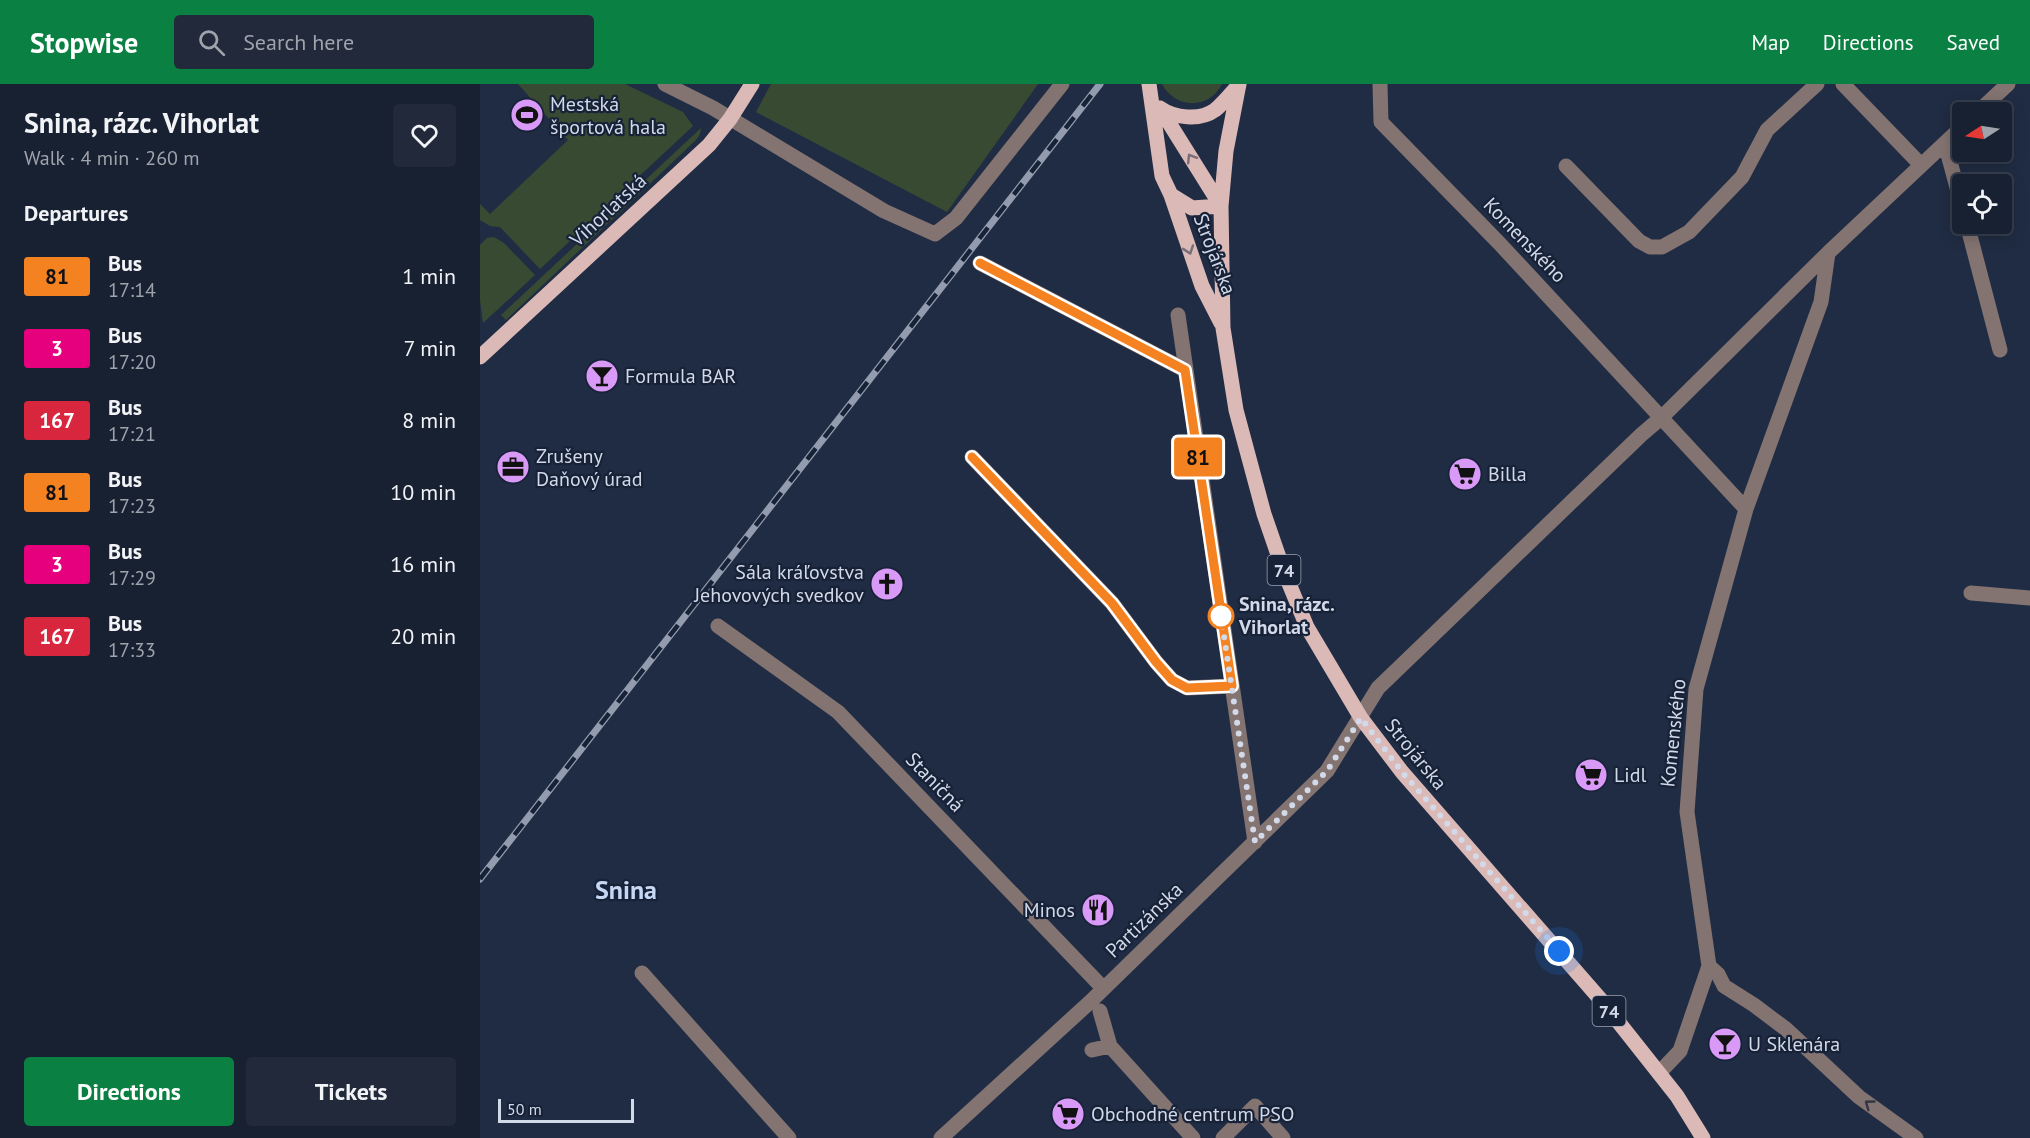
<!DOCTYPE html>
<meta charset="utf-8">
<style>
body{margin:0;font-family:"PT Sans",sans-serif;background:#21293a;color:#f1f3f6;height:100vh;display:flex;flex-direction:column;font-size:22px;white-space:nowrap}
*{box-sizing:border-box;margin:0}
p{font-size:20px;color:#9fa3ac}
.icon{flex:none;width:33px;height:33px;fill:none;stroke:currentColor;stroke-width:2;stroke-linecap:round;stroke-linejoin:round}
.map{position:relative;flex:1;overflow:hidden}
.side{display:flex;flex-direction:column;background:#182132;width:480px}
.side>*{flex:none}
.badge{padding:0 12px;border-radius:4px;font-size:21px;line-height:39px}
.needle{width:39px;rotate:258deg}
.buttons{position:absolute;left:1472px;top:18px;display:grid;gap:12px}
.buttons a{display:grid;place-items:center;width:60px;height:60px;border-radius:6px;background:#182132;box-shadow:0 3px 15px #0003,0 0 0 2px #363e4d;font-size:30px}
.scale{position:absolute;left:18px;bottom:15px;width:136px;box-sizing:border-box;padding-left:6px;border:3px solid #d2dae9;border-top:0;font-size:16px;line-height:21px;white-space:nowrap;color:#d2dae9;-webkit-text-stroke:4px #172238;paint-order:stroke}
.you{position:absolute;width:30px;height:30px;margin:-15px;border:4px solid #fff;border-radius:50%;background:#1a73e8;box-shadow:0 0 0 9px #1a73e833}
.map>.badge{position:absolute;translate:-50% -50%;box-shadow:0 0 0 3px #fff}
h2{padding:0 24px;font-size:22px;line-height:54px}
.round{display:grid;place-items:center;flex:none;width:63px;height:63px;border-radius:6px;background:#21293a}
.headline{display:flex;align-items:center;justify-content:space-between;height:102px;padding:0 24px}
h1{font-size:28px;font-weight:700;line-height:45px}
.action{display:flex;gap:12px;margin-top:auto;padding:12px 24px}
.action a{flex:1;height:69px;border-radius:6px;background:#0b8043;color:#fff;font-size:24px;font-weight:700;line-height:69px;text-align:center}
.action a+a{background:#21293a;color:#f1f3f6}
ul{padding:0;list-style:none}
li{display:flex;align-items:center;gap:18px;height:72px;padding:0 24px}
li div{flex:1}
li b{display:block;font-size:22px}
li em{font-style:normal}
li .badge{min-width:66px;font-weight:700;text-align:center}
header{display:flex;align-items:center;gap:36px;box-sizing:border-box;height:84px;padding:0 30px;background:#0b8043;color:#fff}
header strong{font-size:28px}
nav{display:flex;gap:33px;margin-inline-start:auto;font-size:21px}
.search{width:420px;height:54px;background:#21293a;display:flex;align-items:center;gap:15px;box-sizing:border-box;padding:0 21px;border-radius:6px;color:#9fa3ac;font-size:22px}
main{display:flex;flex:1;min-height:0}
.map>svg:first-child{display:block}
.green{fill:#384b32}
.lines{fill:none;stroke-linecap:round;stroke-linejoin:round}
.minor{stroke:#837371;stroke-width:15}
.major{stroke:#dab9b6;stroke-width:15}
.rail-casing{stroke:#929cae;stroke-width:7}
.rail{stroke:#172238;stroke-width:4.5;stroke-dasharray:14;stroke-linecap:butt}
.oneway{stroke:#786e77}
.oneway2{stroke:#323646}
.line-casing{stroke:#fff;stroke-width:14}
.line{stroke:#f58220;stroke-width:9}
.walk{stroke:#d2dae9;stroke-width:6;stroke-dasharray:0 10.8}
.stop-dot{fill:#fff;stroke:#f58220;stroke-width:3}
.labels{text-anchor:middle;dominant-baseline:central;stroke-width:4.5;stroke-linejoin:round;paint-order:stroke}
.shield{fill:#172238;stroke:#9aa3b4;stroke-width:1.5}
.shield-label{font-size:18px;font-weight:bold;fill:#d2dae9}
.poi-label{font-size:20px;fill:#d2dae9;stroke:#172238;text-anchor:start}
.street-label{font-size:20px;fill:#d2dae9;stroke:#172238}
.stop-label{font-size:20px;font-weight:bold;fill:#d2dae9;stroke:#172238;text-anchor:start}
.district-label{font-size:26px;font-weight:bold;fill:#c6d7f4;stroke:#172238}
</style>
<header>
<strong>Stopwise</strong>
<div class="search"><svg class="icon" aria-label="search" viewBox="0 0 24 24"><circle cx="10" cy="10" r="6"/><path d="M15 15l6 6"/></svg>Search here</div>
<nav><a>Map</a><a>Directions</a><a>Saved</a></nav>
</header>
<main>
<section class="side">
<div class="headline"><div><h1>Snina, rázc. Vihorlat</h1><p>Walk · 4 min · 260 m</p></div><a class="round"><svg class="icon" aria-label="heart" viewBox="0 0 24 24"><path d="M12 20l-8-8c-3-5 5-10 8-4 3-6 11-1 8 4z"/></svg></a></div>
<h2>Departures</h2>
<ul>
<li><span class="badge" style="background:#f58220;color:#111">81</span><div><b>Bus</b><p>17:14</p></div><em>1 min</em></li>
<li><span class="badge" style="background:#e6007e;color:#fff">3</span><div><b>Bus</b><p>17:20</p></div><em>7 min</em></li>
<li><span class="badge" style="background:#d7263d;color:#fff">167</span><div><b>Bus</b><p>17:21</p></div><em>8 min</em></li>
<li><span class="badge" style="background:#f58220;color:#111">81</span><div><b>Bus</b><p>17:23</p></div><em>10 min</em></li>
<li><span class="badge" style="background:#e6007e;color:#fff">3</span><div><b>Bus</b><p>17:29</p></div><em>16 min</em></li>
<li><span class="badge" style="background:#d7263d;color:#fff">167</span><div><b>Bus</b><p>17:33</p></div><em>20 min</em></li>
</ul>
<div class="action"><a>Directions</a><a>Tickets</a></div>
</section>
<div class="map">
<svg width="1550" height="1054" viewBox="0 0 1550 1054">
<rect width="100%" height="100%" fill="#202c43"/>
<!-- green -->
<path class="green" d="M38,0H145L203,28L213,42L60,185L20,143L10,142L0,136V120L10,130L88,56Z
M291,0H558L467,128L276,28Z
M682,0H742C729,26 695,25 682,0Z
M221,44L220,50L216,56L26,236L21,231Z
M14,153L24,159L55,191L3,239L0,216V161L7,154Z"/>
<g class="lines">
<!-- minor -->
<path class="minor" d="M185,0L233,24L404,127L455,150L476,134L582,0
M900,0L901,38L1020,160L1266,425
M1363,0L1441,81
M1498,28L1528,0
M1465,59L1482,122
M1086,82L1159,157L1170,163H1182L1209,148L1262,93L1287,46L1337,0
M1487,140L1520,266
M500,179L705,286
M698,231L775,758
M492,373L632,519L676,578L692,596L707,604L752,602
M1491,509L1550,514
M238,542L358,628L623,904
M1229,882L1238,890L1244,902L1274,921L1306,945L1379,1013L1436,1054
M162,889L309,1054
M620,927L630,962
M612,966L630,962L713,1054
M1179,989L1200,967L1229,882L1207,728L1216,605L1266,425L1341,218L1348,169
M461,1054L610,918L847,687L898,604L1161,351L1182,333L1348,169L1482,43
M743,1054L775,1022L803,1054"/>
<!-- major -->
<path class="major" d="M669,0L682,92L691,111L722,202L741,239
M759,0L746,67L741,122L743,244L756,326L784,430L803,485L827,543L881,634L922,688L1121,916L1197,1012L1223,1054
M680,24C694,34 720,37 735,26C744,19 751,9 759,1
M681,26L741,122
M691,111L712,124L741,122
M0,273L229,61L250,35L272,0"/>
<defs>
<path id="rail" d="M0,795L620,0"/>
</defs>
<!-- rail casing -->
<use href="#rail" class="rail-casing"/>
<!-- rail -->
<use href="#rail" class="rail"/>
</g>
<!-- one-way arrows -->
<defs><path id="oneway-chevron" d="M-2-3.5L2.5 0L-2 3.5" fill="none" stroke-width="1.6" stroke-linecap="round" stroke-linejoin="round" transform="scale(1.5)"/></defs>
<g class="oneway">
<use href="#oneway-chevron" transform="translate(711 74) rotate(-122)"/>
<use href="#oneway-chevron" transform="translate(709 166) rotate(71)"/>
</g>
<use class="oneway2" href="#oneway-chevron" transform="translate(1389 1020) rotate(-144)"/>
<g class="lines">
<defs>
<path id="line" d="M492,373L632,519L676,578L692,596L707,604L752,602L705,286L500,179"/>
</defs>
<!-- line casing -->
<use href="#line" class="line-casing"/>
<!-- line -->
<use href="#line" class="line"/>
<!-- walk -->
<path class="walk" d="M741,532L775,758L847,687L881,634L922,688L1079,867"/>
</g>
<!-- icons -->
<defs>
<symbol id="stadium-disc" viewBox="-11 -11 22 22"><circle r="9.5" fill="#d99af7" stroke="#172238"/><path d="M0-5a6.5 5 0 1 0 0 10a6.5 5 0 1 0 0-10ZM-3.5-1.8h7v3.6h-7Z" fill="#111"/></symbol>
<symbol id="bar-disc" viewBox="-11 -11 22 22"><circle r="9.5" fill="#d99af7" stroke="#172238"/><path d="M-6-5H6L.8 .8V4.5H3.5V6h-7V4.5H-.8V.8Z" fill="#111"/></symbol>
<symbol id="office-disc" viewBox="-11 -11 22 22"><circle r="9.5" fill="#d99af7" stroke="#172238"/><path d="M-6-3h4V-5.5h4V-3h4V5H-6ZM-1-4.5V-3h2v-1.5ZM-6 0V1H6V0Z" fill="#111"/></symbol>
<symbol id="supermarket-disc" viewBox="-11 -11 22 22"><circle r="9.5" fill="#d99af7" stroke="#172238"/><path d="M-6-5.5h2.5l.6 2H6L4.5 2H-2.5L-4.4-4H-6ZM-1.5 3.2a1.3 1.3 0 1 0 .1 0ZM3 3.2a1.3 1.3 0 1 0 .1 0Z" fill="#111"/></symbol>
<symbol id="church-disc" viewBox="-11 -11 22 22"><circle r="9.5" fill="#d99af7" stroke="#172238"/><path d="M-1.2-6h2.4v3.5h3.3v2.4h-3.3V6h-2.4V-.1h-3.3v-2.4h3.3Z" fill="#111"/></symbol>
<symbol id="restaurant-disc" viewBox="-11 -11 22 22"><circle r="9.5" fill="#d99af7" stroke="#172238"/><path d="M-5-6h1v4h1v-4h1v4h1v-4h1v5L-1.5 .5V6h-2V.5L-5-1ZM5-6V6H3V1.5H1.5Q1.5-4 5-6Z" fill="#111"/></symbol>
</defs>
<g fill-rule="evenodd">
<use href="#stadium-disc" x="28" y="12" width="38" height="38"/>
<use href="#bar-disc" x="103" y="273" width="38" height="38"/>
<use href="#office-disc" x="14" y="364" width="38" height="38"/>
<use href="#supermarket-disc" x="966" y="371" width="38" height="38"/>
<use href="#church-disc" x="388" y="481" width="38" height="38"/>
<use href="#supermarket-disc" x="1092" y="672" width="38" height="38"/>
<use href="#restaurant-disc" x="599" y="807" width="38" height="38"/>
<use href="#bar-disc" x="1226" y="941" width="38" height="38"/>
<use href="#supermarket-disc" x="569" y="1011" width="38" height="38"/>
</g>
<!-- markers -->
<circle class="stop-dot" cx="741" cy="532" r="12"/>
<g class="labels">
<!-- shield labels -->
<g class="shield">
<rect x="787.5" y="471" width="33" height="30" rx="4.5"/>
<rect x="1112.5" y="912" width="33" height="30" rx="4.5"/>
</g>
<g class="shield-label">
<text x="804" y="486">74</text>
<text x="1129" y="927">74</text>
</g>
<!-- poi labels -->
<g class="poi-label">
<text x="70" y="20">Mestská<tspan x="70" dy="23">športová hala</tspan></text>
<text x="145" y="292">Formula BAR</text>
<text x="56" y="372">Zrušeny<tspan x="56" dy="23">Daňový úrad</tspan></text>
<text x="1008" y="390">Billa</text>
<text x="384" y="488" text-anchor="end">Sála kráľovstva<tspan x="384" dy="23">Jehovových svedkov</tspan></text>
<text x="1134" y="691">Lidl</text>
<text x="595" y="826" text-anchor="end">Minos</text>
<text x="1268" y="960">U Sklenára</text>
<text x="611" y="1030">Obchodné centrum PSO</text>
</g>
<!-- street labels -->
<g class="street-label">
<text transform="translate(128 126) rotate(-43)">Vihorlatská</text>
<text transform="translate(1045 156) rotate(46)">Komenského</text>
<text transform="translate(735 170) rotate(69)">Strojárska</text>
<text transform="translate(1193 649) rotate(-84)">Komenského</text>
<text transform="translate(936 670) rotate(51)">Strojárska</text>
<text transform="translate(455 698) rotate(46)">Staničná</text>
<text transform="translate(664 836) rotate(-44)">Partizánska</text>
</g>
<!-- stop labels -->
<g class="stop-label">
<text x="759" y="520">Snina, rázc.<tspan x="759" dy="23">Vihorlat</tspan></text>
</g>
<!-- district labels -->
<g class="district-label">
<text x="146" y="805">Snina</text>
</g>
</g>
</svg>
<div class="buttons">
<a><svg class="needle" viewBox="-14 -14 28 28"><path d="M0-13l5 13h-10z" fill="#e53935"/><path d="M0 13l5-13h-10z" fill="#9fa3ac"/></svg></a>
<a><svg class="icon" aria-label="locate" viewBox="0 0 24 24"><circle cx="12" cy="12" r="6"/><path d="M12 2v4M12 18v4M2 12h4M18 12h4"/></svg></a>
</div>
<div class="scale">50 m</div>
<div class="you" style="left:1079px;top:867px"></div>
<b class="badge" style="left:718px;top:373px;background:#f58220;color:#111">81</b>
</div>
</main>
